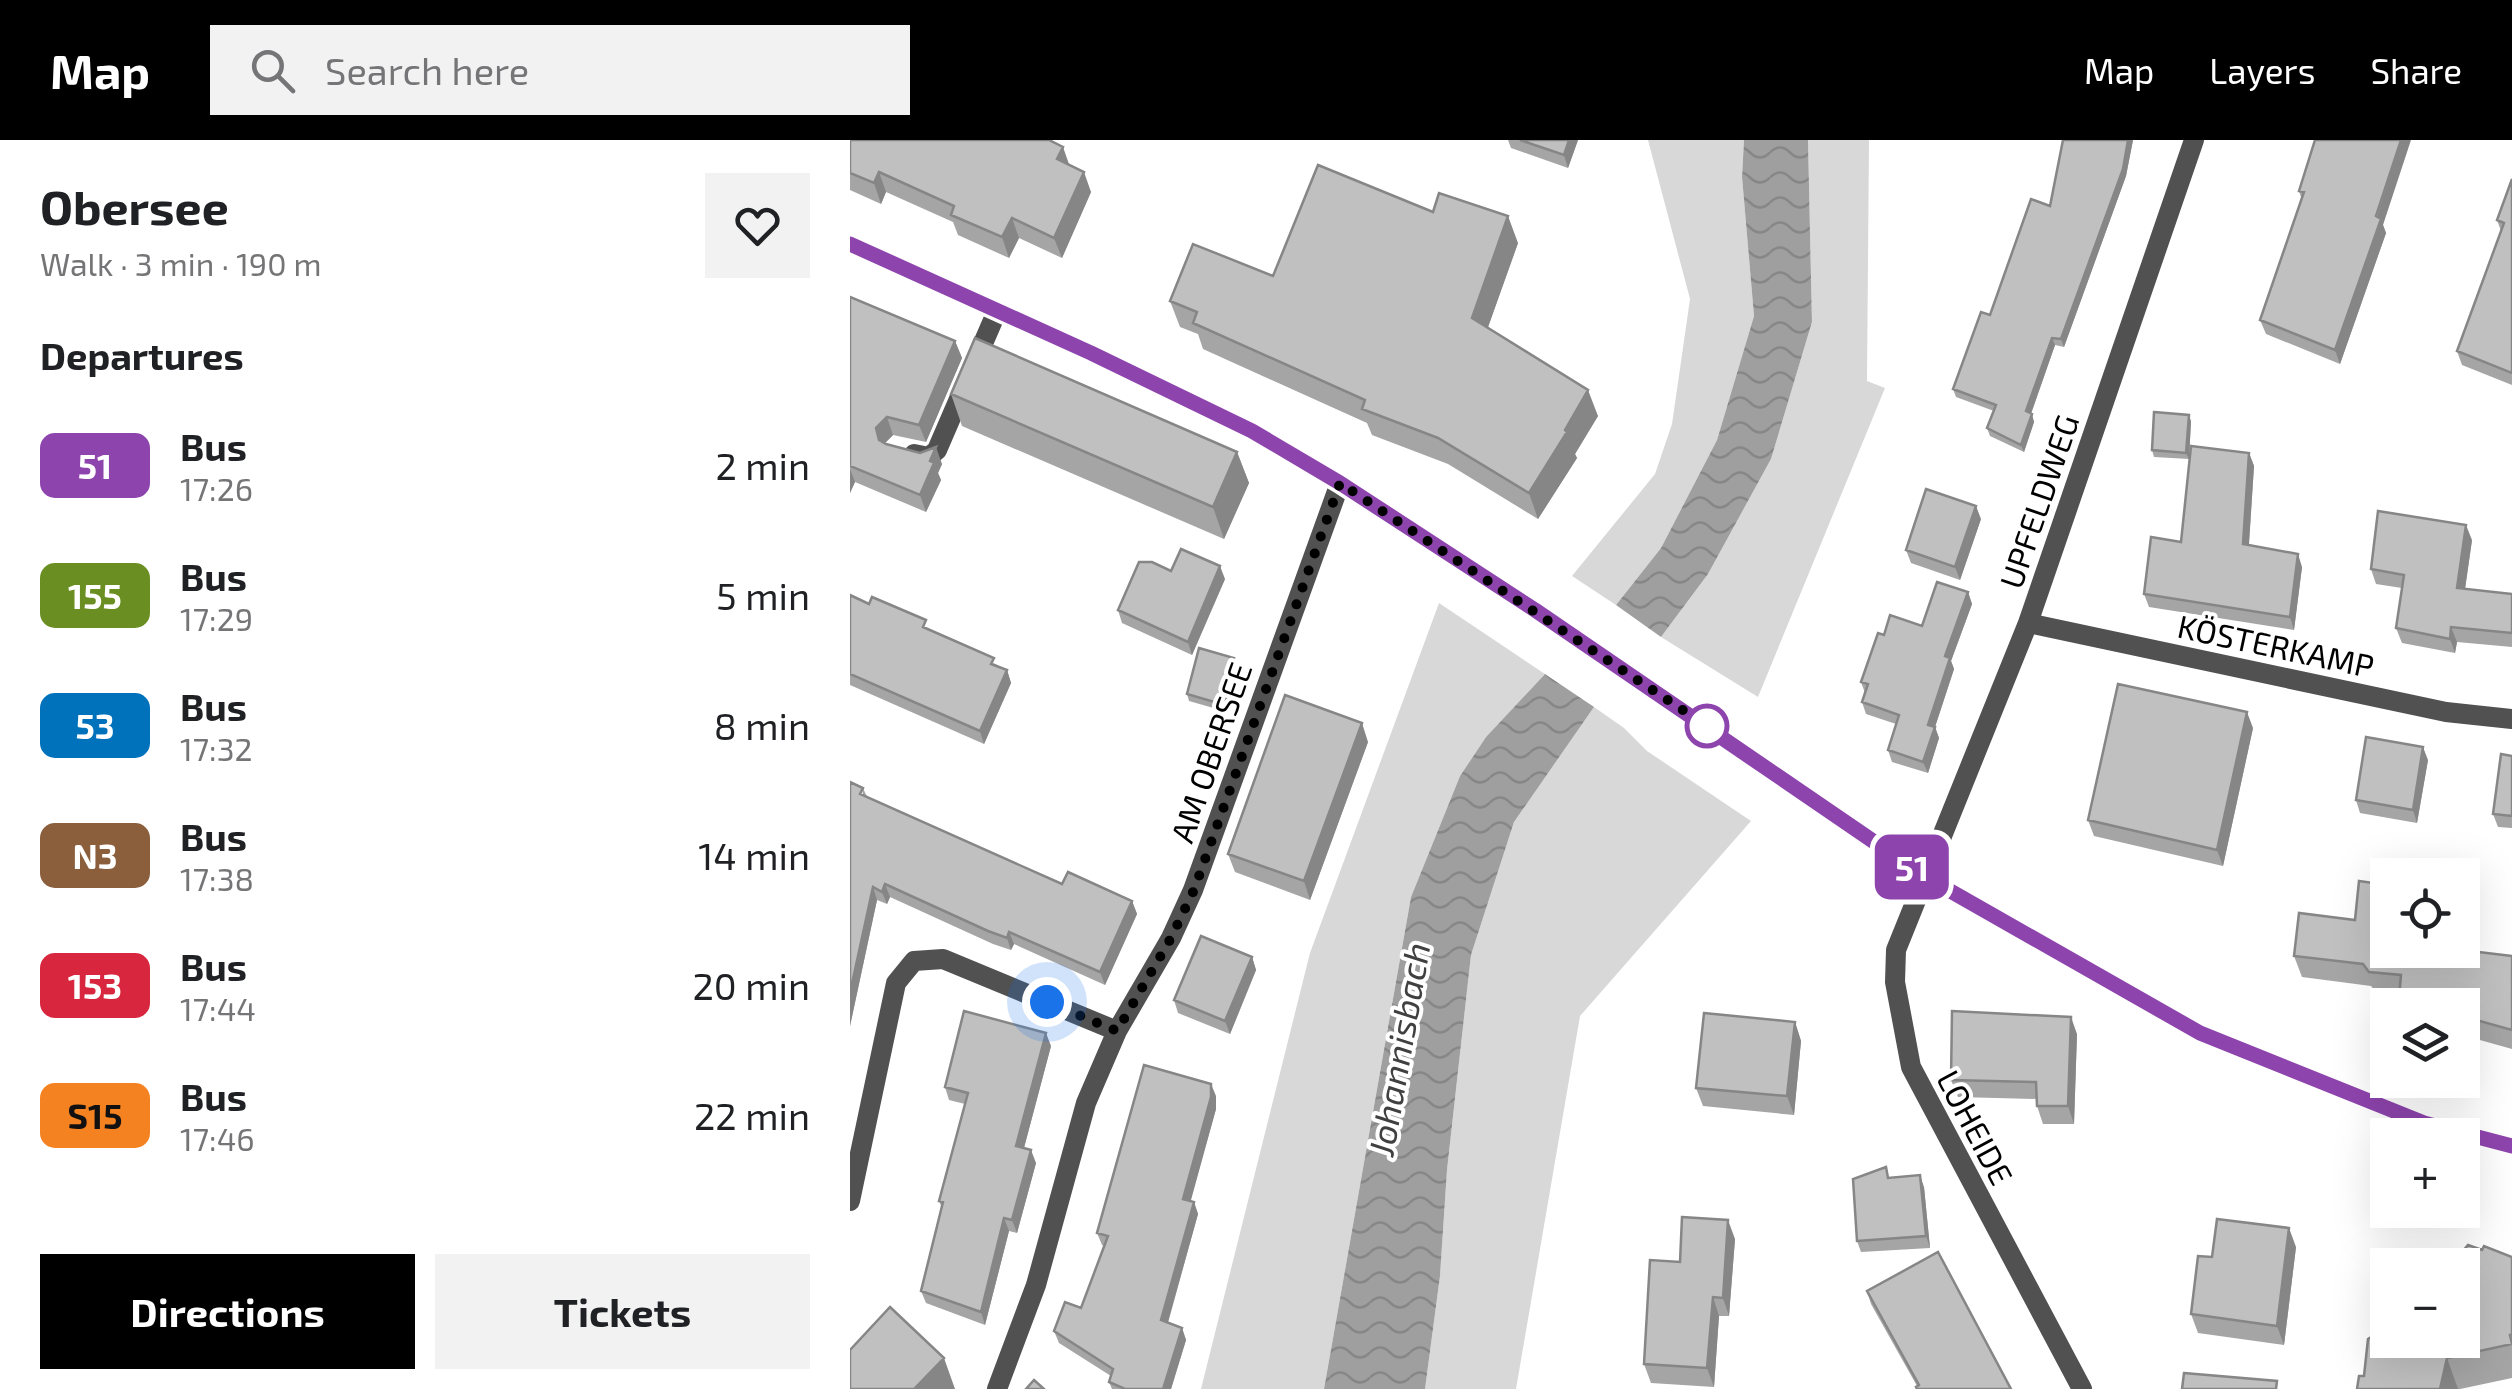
<!DOCTYPE html>
<meta charset="utf-8">
<style>
body{margin:0;font-family:"Exo 2",sans-serif;background:#f2f2f2;color:#202124;height:100vh;display:flex;flex-direction:column;font-size:38px;white-space:nowrap}
*{box-sizing:border-box;margin:0}
p{font-size:32px;color:#757577}
.icon{flex:none;width:55px;height:55px;fill:none;stroke:currentColor;stroke-width:2;stroke-linecap:round;stroke-linejoin:round}
.map{position:relative;flex:1;overflow:hidden}
.panel{display:flex;flex-direction:column;background:#fff;width:850px}
.panel>*{flex:none}
.badge{padding:0 20px;border-radius:15px;font-size:35px;line-height:65px}
.tools{position:absolute;left:1520px;top:718px;display:grid;gap:20px}
.tools a{display:grid;place-items:center;width:110px;height:110px;border-radius:0px;background:#fff;box-shadow:0 10px 40px #0002;font-size:50px}
.you{position:absolute;width:50px;height:50px;margin:-25px;border:8px solid #fff;border-radius:50%;background:#1a73e8;box-shadow:0 0 0 15px #1a73e833}
.map>.badge{position:absolute;translate:-50% -50%;box-shadow:0 0 0 5px #fff}
h2{padding:0 40px;font-size:38px;line-height:90px}
.round{display:grid;place-items:center;flex:none;width:105px;height:105px;border-radius:0px;background:#f2f2f2}
.headline{display:flex;align-items:center;justify-content:space-between;height:170px;padding:0 40px}
h1{font-size:48px;font-weight:700;line-height:75px}
.action{display:flex;gap:20px;margin-top:auto;padding:20px 40px}
.action a{flex:1;height:115px;border-radius:0px;background:#000;color:#fff;font-size:40px;font-weight:700;line-height:115px;text-align:center}
.action a+a{background:#f2f2f2;color:#202124}
ul{padding:0;list-style:none}
li{display:flex;align-items:center;gap:30px;height:130px;padding:0 40px}
li div{flex:1}
li b{display:block;font-size:38px}
li em{font-style:normal}
li .badge{min-width:110px;font-weight:700;text-align:center}
header{display:flex;align-items:center;gap:60px;box-sizing:border-box;height:140px;padding:0 50px;background:#000;color:#fff}
header strong{font-size:48px}
nav{display:flex;gap:55px;margin-inline-start:auto;font-size:35px}
.search{width:700px;height:90px;background:#f2f2f2;display:flex;align-items:center;gap:25px;box-sizing:border-box;padding:0 35px;border-radius:0px;color:#757577;font-size:38px}
main{display:flex;flex:1;min-height:0}
.map>svg:first-child{display:block}
.park{fill:#d8d8d8}
.water{fill:url(#water-waves)}
.lines{fill:none;stroke-linecap:round;stroke-linejoin:round}
.lane{stroke:#515151;stroke-width:20}
.street{stroke:#515151;stroke-width:20}
.secondary{stroke:#1e1e1e;stroke-width:20}
.wall{fill:#a5a5a5}
.shaded-wall{fill:#868686}
.building{fill:#c0c0c0;stroke:#868686;stroke-width:2.5}
.line-casing{stroke:#fff;stroke-width:22}
.line{stroke:#8e44ad;stroke-width:15}
.walk{stroke:#000;stroke-width:10;stroke-dasharray:0 18}
.stop-dot{fill:#fff;stroke:#8e44ad;stroke-width:5}
.labels{text-anchor:middle;dominant-baseline:central;stroke-width:8;stroke-linejoin:round;paint-order:stroke}
.street-label{font-size:32px;fill:#000;stroke:#fff}
.water-label{font-size:35px;font-style:italic;fill:#404040;stroke:#fff}
</style>
<header>
<strong>Map</strong>
<div class="search"><svg class="icon" aria-label="search" viewBox="0 0 24 24"><circle cx="10" cy="10" r="6"/><path d="M15 15l6 6"/></svg>Search here</div>
<nav><a>Map</a><a>Layers</a><a>Share</a></nav>
</header>
<main>
<section class="panel">
<div class="headline"><div><h1>Obersee</h1><p>Walk · 3 min · 190 m</p></div><a class="round"><svg class="icon" aria-label="heart" viewBox="0 0 24 24"><path d="M12 20l-8-8c-3-5 5-10 8-4 3-6 11-1 8 4z"/></svg></a></div>
<h2>Departures</h2>
<ul>
<li><span class="badge" style="background:#8e44ad;color:#fff">51</span><div><b>Bus</b><p>17:26</p></div><em>2 min</em></li>
<li><span class="badge" style="background:#6b8e23;color:#fff">155</span><div><b>Bus</b><p>17:29</p></div><em>5 min</em></li>
<li><span class="badge" style="background:#0072bc;color:#fff">53</span><div><b>Bus</b><p>17:32</p></div><em>8 min</em></li>
<li><span class="badge" style="background:#8b5e3c;color:#fff">N3</span><div><b>Bus</b><p>17:38</p></div><em>14 min</em></li>
<li><span class="badge" style="background:#d7263d;color:#fff">153</span><div><b>Bus</b><p>17:44</p></div><em>20 min</em></li>
<li><span class="badge" style="background:#f58220;color:#111">S15</span><div><b>Bus</b><p>17:46</p></div><em>22 min</em></li>
</ul>
<div class="action"><a>Directions</a><a>Tickets</a></div>
</section>
<div class="map">
<svg width="1662" height="1249" viewBox="0 0 1662 1249">
<defs>
<pattern id="water-waves" width="16" height="10" patternUnits="userSpaceOnUse" patternTransform="scale(2.5)"><rect width="16" height="10" fill="#9f9f9f"/><path d="M0 5q4-4 8 0t8 0" fill="none" stroke="#878787"/></pattern>
</defs>
<rect width="100%" height="100%" fill="#fff"/>
<!-- park -->
<path class="park" d="M798,0H894L892,37L904,176L867,300L811,408L766,465L722,436L805,334L822,284L840,159Z
M958,0H1019L1017,241L1035,248L908,557L811,497L858,434L921,319L962,182Z
M589,463L695,534L636,597L610,636L561,757L474,1249H351L460,813Z
M744,567L774,588L797,611L901,681L730,876L666,1249H575L590,1136L597,1030L621,815L664,682Z"/>
<!-- water -->
<path class="water" d="M894,0H958L962,182L921,319L858,434L811,497L766,465L811,408L867,300L904,176L892,37Z
M695,534L744,567L664,682L621,815L597,1030L590,1136L575,1249H474L561,757L610,636L636,597Z"/>
<g class="lines">
<!-- lane -->
<path class="lane" d="M64,314L79,317L87,310L147,171"/>
<!-- street -->
<path class="street" d="M1178,483L1596,572L1662,579
M0,1061L46,843L64,821L93,819L267,891
M147,1249L186,1145L236,963L267,891L321,798L343,750L490,343
M1232,1249L1061,927L1045,842L1046,810L1178,483L1344,0"/>
<!-- secondary -->
<path class="secondary" d="M0,104L241,213L402,291L490,343L685,470L1074,736L1350,893L1574,983L1662,1006"/>
</g>
<!-- wall -->
<path class="wall" d="M0,0L220,25L241,52L212,118L169,98L159,118L108,95L103,82L36,52L31,64L0,50Z
M658,0H728L718,28L661,8Z
M1213,0H1283L1276,36L1214,207L1205,205L1181,274L1184,282L1174,312L1140,296L1137,288L1144,271L1106,257L1103,249L1140,175L1200,66Z
M1662,39V245L1612,225L1607,211L1651,91L1647,80Z
M1449,51L1533,85L1536,93L1490,224L1416,194L1410,180L1452,60Z
M583,72L668,103L638,187L748,276L725,314L727,318L688,379L598,324L522,295L517,283L353,209L348,194L330,187L320,161L423,136Z
M0,157L105,201L112,218L76,302L43,295L35,303L92,324L88,333L91,340L76,372L5,342L0,353Z
M101,254L387,312L399,343L374,399L112,286Z
M1341,281L1339,319L1304,317L1302,310Z
M1399,313L1404,326L1399,405L1452,427L1444,490L1299,467L1294,454L1331,402Z
M1131,379L1110,440L1061,423L1056,410Z
M1622,400L1615,449L1662,454V507L1607,502L1605,513L1552,503L1546,488L1552,448L1526,444L1521,429Z
M321,431L375,439L342,515L272,483L268,470Z
M1118,452L1122,464L1101,521L1104,529L1085,587L1089,598L1078,633L1042,622L1038,610L1046,584L1016,574L1012,562L1015,553L1011,542L1034,495L1072,486Z
M0,455L80,490L157,530L161,543L134,604L0,545Z
M387,525L374,571L339,561L337,554Z
M1403,588L1373,726L1244,696L1238,680Z
M518,602L460,760L385,732L378,714Z
M1662,616V688L1648,687L1643,674Z
M1578,620L1567,683L1510,673L1506,660Z
M13,648L17,657L212,744L282,761L287,774L255,845L164,804L161,810L143,804L40,757L37,764L27,760L0,886Z
M1505,780L1538,810L1662,816V909L1612,895V865H1552L1549,855L1527,853L1521,846L1452,837L1444,816Z
M402,817L406,830L380,894L328,873L324,860Z
M945,882L951,901L944,975L853,966L846,948Z
M1227,894L1224,984H1193L1187,966V959L1108,957L1101,940Z
M201,906L174,1008L186,1023L167,1093L159,1091L135,1185L76,1163L71,1151L92,1068L89,1061L115,964L99,960L95,947Z
M366,956V969L340,1061L344,1062L348,1074L318,1183L332,1188L336,1200L321,1249H262L259,1242L261,1236L209,1203L204,1191L231,1168L254,1106L252,1105L247,1093Z
M1040,1038L1074,1047L1080,1108L1011,1112L1007,1101Z
M885,1099L879,1176H869L864,1247L801,1243L794,1224L830,1122Z
M1446,1107L1434,1205L1348,1193L1341,1174L1362,1117Z
M1632,1110L1662,1117V1238L1610,1249H1507L1514,1236L1612,1200Z
M1017,1151L1161,1249L1067,1246L1021,1164Z"/>
<!-- shaded-wall -->
<path class="shaded-wall" d="M719,0H728L718,28L714,15Z
M1278,0H1283L1276,36L1214,207L1211,199Z
M1551,0H1561L1533,85L1536,93L1490,224L1485,210Z
M213,7L220,27L207,19Z
M29,32L36,52L31,64L24,43Z
M234,32L241,52L212,118L204,98Z
M658,76L668,103L632,204L622,178Z
M162,78L169,98L159,118L152,97Z
M1202,198L1205,205L1179,279L1176,271Z
M105,201L112,218L76,302L69,285Z
M738,250L748,276L725,314L727,318L688,379L679,353Z
M1182,274L1184,282L1174,312L1171,305Z
M1339,275L1341,281L1339,319L1336,313Z
M37,277L43,295L33,305L36,317L26,288Z
M86,307L92,324L88,333L91,340L76,372L70,355L80,321Z
M387,312L399,343L374,399L363,367Z
M1399,313L1404,326L1398,417L1393,404Z
M0,329L5,342L0,353Z
M1126,366L1131,379L1110,440L1105,427Z
M1616,385L1622,400L1613,463L1607,448Z
M1448,414L1452,427L1444,490L1440,477Z
M370,426L375,439L342,515L338,502Z
M1118,452L1122,464L1101,521L1104,529L1085,587L1089,598L1078,633L1073,622L1078,585L1095,516Z
M1601,487L1607,502L1605,513L1600,499Z
M384,518L387,525L374,571L371,564Z
M157,530L161,543L134,604L130,591Z
M1397,572L1403,588L1373,726L1367,710Z
M512,583L518,602L460,760L454,741Z
M1573,607L1578,620L1567,683L1563,670Z
M35,744L40,757L37,764L32,752Z
M23,747L27,760L0,886V853Z
M282,761L287,774L255,845L250,832Z
M159,792L164,804L161,810L157,798Z
M402,817L406,830L380,894L375,881Z
M1221,877L1227,894L1224,984L1218,966Z
M945,882L951,901L944,975L937,956Z
M196,893L201,906L171,1019L166,1006Z
M361,944L366,956V969L338,1071L333,1059Z
M181,1010L186,1023L167,1093L162,1080Z
M1070,1035L1074,1047L1080,1108L1076,1096Z
M344,1062L348,1074L315,1192L311,1180Z
M154,1078L159,1091L135,1185L131,1172Z
M878,1080L885,1099L879,1176L873,1158Z
M1439,1088L1446,1107L1434,1205L1427,1186Z
M863,1157L869,1176L864,1247L857,1228Z
M332,1188L336,1200L321,1249H313Z
M94,1218L105,1249H64Z
M1597,1218L1608,1249H1590Z"/>
<!-- building -->
<path class="building" d="M0,0H199L213,7L207,19L234,32L204,98L162,78L152,97L101,75L104,66L29,32L24,43L0,33Z
M670,0H719L714,15Z
M1213,0H1278L1273,29L1211,199L1202,198L1176,271L1182,274L1171,305L1137,288L1146,265L1103,249L1131,172L1140,175L1181,59L1200,66Z
M1465,0H1551L1526,76L1531,79L1485,210L1410,180L1454,52L1449,51Z
M468,25L583,72L589,53L658,76L622,178L738,250L715,290L717,292L679,353L588,298L512,269L515,260L343,183L347,172L320,161L343,104L423,136Z
M1662,39V233L1607,211L1654,83L1647,80Z
M0,157L105,201L69,285L37,277L26,288L29,300L36,304L70,313L86,307L80,321L84,323L70,355L0,326Z
M125,198L387,312L363,367L101,254Z
M1304,272L1339,275L1336,313L1302,310Z
M1341,306L1399,313L1393,404L1448,414L1440,477L1294,454L1301,397L1331,402Z
M1076,349L1126,366L1105,427L1056,410Z
M1528,371L1616,385L1607,448L1662,454V493L1601,487L1600,499L1546,488L1554,435L1521,429Z
M331,409L370,426L338,502L268,470L289,422H302L321,431Z
M1087,442L1118,452L1095,516L1100,518L1078,585L1085,587L1073,622L1038,610L1049,575L1012,562L1018,544L1011,542L1028,493L1034,495L1040,475L1072,486Z
M0,455L19,464L22,457L76,480L73,487L144,518L141,524L157,530L130,591L0,534Z
M349,508L384,518L371,564L337,554Z
M1268,544L1397,572L1367,710L1238,680Z
M435,555L512,583L454,741L378,714Z
M1516,597L1573,607L1563,670L1506,660Z
M1651,614L1662,616V676L1643,674Z
M0,642L13,648L10,654L212,744L218,732L282,761L250,832L159,792L157,798L138,791L35,744L32,752L23,747L0,853Z
M1509,741L1538,745V810H1612L1662,816V890L1612,876V865H1574L1549,858L1551,835L1519,832L1513,824L1444,816L1449,773L1505,780Z
M351,796L402,817L375,881L324,860Z
M114,871L196,893L166,1006L181,1010L162,1080L154,1078L131,1172L71,1151L93,1062L89,1061L118,953L95,947Z
M1102,871L1221,877L1218,966H1187L1186,942L1101,940Z
M854,873L945,882L937,956L846,948Z
M294,925L361,944V957L333,1059L344,1062L311,1180L332,1188L313,1249H275L259,1242L263,1229L204,1191L215,1162L231,1168L258,1096L247,1093Z
M1036,1027L1038,1038L1070,1035L1076,1096L1007,1101L1003,1039Z
M832,1077L878,1080L873,1158L863,1157L857,1228L794,1224L800,1120L830,1122Z
M1367,1079L1439,1088L1427,1186L1341,1174L1348,1116L1362,1117Z
M1618,1105L1632,1110L1634,1106L1662,1117V1195H1660L1662,1204L1597,1218L1590,1249H1507L1509,1236H1514L1518,1199L1538,1187V1200H1612V1125H1601Z
M1088,1112L1161,1249H1067L1066,1247L1069,1245L1017,1151Z
M40,1167L94,1218L64,1249H0V1210Z
M1334,1233L1427,1241L1426,1249H1332Z
M184,1240L194,1249H176Z"/>
<g class="lines">
<defs>
<path id="line" d="M0,104L241,213L402,291L490,343L685,470L1074,736L1350,893L1574,983L1662,1006"/>
</defs>
<!-- line casing -->
<use href="#line" class="line-casing"/>
<!-- line -->
<use href="#line" class="line"/>
<!-- walk -->
<path class="walk" d="M197,862L267,891L321,798L344,750L490,343L872,596L857,586"/>
</g>
<!-- markers -->
<circle class="stop-dot" cx="857" cy="586" r="20"/>
<g class="labels">
<!-- street labels -->
<g class="street-label">
<text transform="translate(1188 361) rotate(-71)">UPFELDWEG</text>
<text transform="translate(1426 505) rotate(12)">KÖSTERKAMP</text>
<text transform="translate(360 612) rotate(-71)">AM OBERSEE</text>
<text transform="translate(1126 987) rotate(62)">LOHEIDE</text>
</g>
<!-- water labels -->
<g class="water-label">
<text transform="translate(548 909) rotate(-80)">Johannisbach</text>
</g>
</g>
</svg>
<div class="tools">
<a><svg class="icon" aria-label="locate" viewBox="0 0 24 24"><circle cx="12" cy="12" r="6"/><path d="M12 2v4M12 18v4M2 12h4M18 12h4"/></svg></a>
<a><svg class="icon" aria-label="layers" viewBox="0 0 24 24"><path d="M12 4l9 5-9 5-9-5zM3 14l9 5 9-5"/></svg></a>
<a>+</a>
<a>−</a>
</div>
<div class="you" style="left:197px;top:862px"></div>
<b class="badge" style="left:1062px;top:727px;background:#8e44ad;color:#fff">51</b>
</div>
</main>
